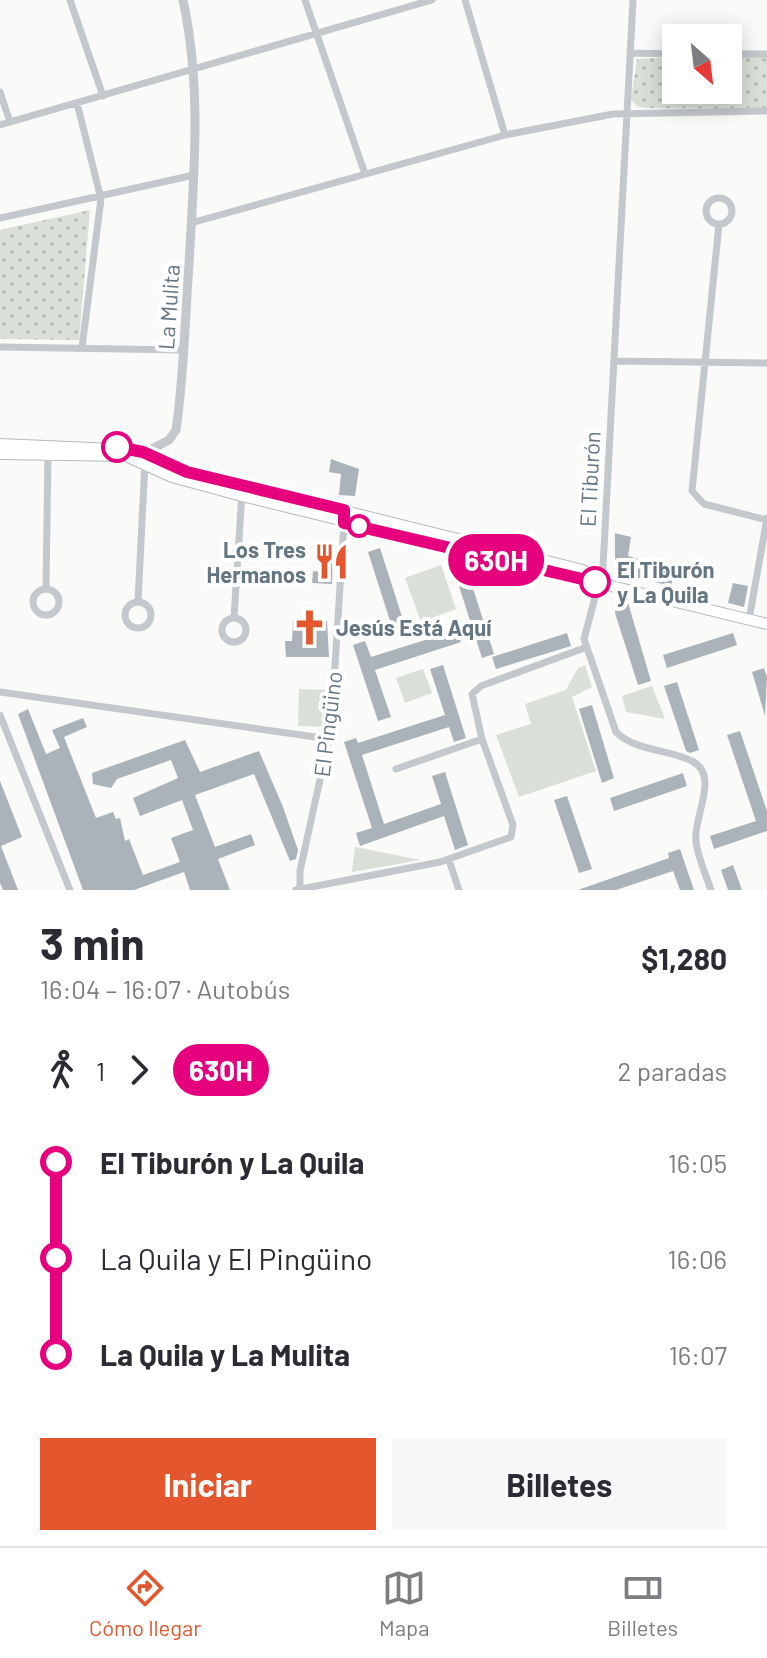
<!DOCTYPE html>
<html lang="es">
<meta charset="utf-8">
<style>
body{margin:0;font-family:Barlow,sans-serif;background:#f7f7f7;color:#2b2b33;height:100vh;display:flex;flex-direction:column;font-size:30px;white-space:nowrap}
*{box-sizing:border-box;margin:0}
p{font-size:26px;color:#7c7c81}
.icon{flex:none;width:44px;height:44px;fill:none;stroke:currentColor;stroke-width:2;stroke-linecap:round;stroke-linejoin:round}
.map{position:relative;height:890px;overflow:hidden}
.sheet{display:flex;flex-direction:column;background:#fff;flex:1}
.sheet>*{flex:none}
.badge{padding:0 16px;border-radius:26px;font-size:28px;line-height:52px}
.needle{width:52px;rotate:152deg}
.buttons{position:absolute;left:662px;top:24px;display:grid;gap:16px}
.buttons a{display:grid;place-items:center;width:80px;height:80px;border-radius:0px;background:#fff;box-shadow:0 4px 20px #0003;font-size:40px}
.map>.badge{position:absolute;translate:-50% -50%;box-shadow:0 0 0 4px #fff}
.legs{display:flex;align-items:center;gap:12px;height:88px;padding:0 40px;font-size:26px}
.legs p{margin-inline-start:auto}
.headline{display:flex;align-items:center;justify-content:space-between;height:136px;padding:0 40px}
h1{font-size:44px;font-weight:700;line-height:60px}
.cta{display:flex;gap:16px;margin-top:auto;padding:16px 40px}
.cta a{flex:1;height:92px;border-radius:0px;background:#e4572e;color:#fff;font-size:32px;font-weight:700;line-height:92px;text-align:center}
.cta a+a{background:#f7f7f7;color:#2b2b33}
ul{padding:0 40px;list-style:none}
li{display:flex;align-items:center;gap:28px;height:96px;font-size:30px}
li i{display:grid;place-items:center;width:12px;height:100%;margin:0 10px;background:currentColor}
li i::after{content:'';width:20px;height:20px;margin:-10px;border:6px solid;border-radius:50%;background:#fff}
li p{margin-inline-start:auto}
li:first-child i{background:linear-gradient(#0000 50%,currentColor 0)}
li:last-child i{background:linear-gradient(currentColor 50%,#0000 0)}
.tabs{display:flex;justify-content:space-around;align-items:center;height:112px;border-top:2px solid #e1e1e2;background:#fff;font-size:22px;color:#7c7c81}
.tabs a{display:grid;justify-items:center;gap:4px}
.tabs .current{color:#e4572e}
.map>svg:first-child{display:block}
.green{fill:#dadfd7}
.park{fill:url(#park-dots)}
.building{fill:#aab3b9}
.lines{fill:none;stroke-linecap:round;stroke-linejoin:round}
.secondary-casing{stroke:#b3babf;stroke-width:12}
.minor{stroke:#c3c8cc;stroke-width:7}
.tertiary{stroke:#c3c8cc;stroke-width:9}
.secondary{stroke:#fff;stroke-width:10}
.line-1-casing{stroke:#fff;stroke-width:18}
.line-1{stroke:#e6007e;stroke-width:12}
.stop-1-dot{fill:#fff;stroke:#e6007e;stroke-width:4}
.labels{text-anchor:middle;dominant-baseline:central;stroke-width:8;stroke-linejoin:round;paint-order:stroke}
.street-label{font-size:22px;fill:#657683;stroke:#fff}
.poi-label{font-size:22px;font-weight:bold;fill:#657683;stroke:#fff;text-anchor:end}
.stop-label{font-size:22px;font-weight:bold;fill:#657683;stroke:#fff;text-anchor:start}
</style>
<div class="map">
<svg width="767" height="890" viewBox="0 0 767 890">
<defs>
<pattern id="park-dots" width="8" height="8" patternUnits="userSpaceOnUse" patternTransform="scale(2)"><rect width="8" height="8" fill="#dadfd7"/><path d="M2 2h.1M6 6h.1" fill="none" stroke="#b4b9b4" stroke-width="1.8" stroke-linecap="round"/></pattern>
</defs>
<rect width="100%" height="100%" fill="#fafaf8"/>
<!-- green -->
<path class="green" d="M441,565L456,609L421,622L405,578Z
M585,665L592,687L572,697L596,771L519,797L496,735L531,724L525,704L566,690L578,668Z
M423,669L432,693L405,703L396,678Z
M652,686L665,719L626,712L622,696Z
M299,689L331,690L330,727L298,726Z
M355,847L421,860L352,872Z"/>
<!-- park -->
<path class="park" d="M728,56H767V109L645,108L636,106L631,99L637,59L676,57V90H728Z
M90,210L79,340L0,339V230Z"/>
<!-- building -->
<path class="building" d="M331,459L359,469L355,496L339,495L341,474L329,472Z
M615,533L631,537L628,556L676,569L671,586L615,572Z
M380,548L404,623L392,627L368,552Z
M322,551H333L332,584L312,583L313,571L321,572Z
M470,579L494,654L482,658L458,583Z
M733,583L748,586L744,607L728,603Z
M618,597L627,599L651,681L638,685L615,613Z
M293,620L327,621L329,657H286L285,641H292Z
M457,630L461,642L375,670L391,717L378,721L353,645L365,641L371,657Z
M567,633L571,646L496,669L492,657Z
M733,633L737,645L667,668L663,655Z
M443,665L466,738L454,742L449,727L362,755L384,824L441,804L432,776L445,772L468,845L455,850L444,816L360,846L356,833L372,828L344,742L356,738L358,743L445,715L430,669Z
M764,668L767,677L765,716L752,672Z
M677,682L699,750L690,753L686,751L664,686Z
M592,705L614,778L602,783L579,709Z
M28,709L46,754L60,748L52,730L83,718L87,727L64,737L96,818L113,812L116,819L120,818L125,841L129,839L143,875L180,862L171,838L193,830L182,800L140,816L133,798L178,778L171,760L117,779L111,788L93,784L92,773L185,740L200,772L259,751L283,807L298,850L296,859L290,861L254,774L195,795L215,847L251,834L255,845L218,859L230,890H190L184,872L134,890H83L18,714Z
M740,731L767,811V831L714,849L710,836L756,821L727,735Z
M683,773L687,786L614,811L610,798Z
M0,781L22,837L1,846L18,890H3L0,883Z
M567,796L592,869L579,873L554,800Z
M680,849L694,890H680L673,871L616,890H578L669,858L668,853Z
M733,865L742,890H728L721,870Z"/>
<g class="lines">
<defs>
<path id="secondary" d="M0,444L137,450L187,472L583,570L600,582
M0,454L126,456L172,477L242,496L767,624"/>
</defs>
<!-- secondary casing -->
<use href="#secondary" class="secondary-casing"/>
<!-- minor -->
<path class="minor" d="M70,0L103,96
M305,0L365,174
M465,0L505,135
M633,0L603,567L584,639L616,732C635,751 668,749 692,761C721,775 692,819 696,842C698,858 706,875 711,890
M630,53L676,54
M728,54H767
M0,92L10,122
M77,103L101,199L82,347
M0,125L432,0
M706 211a13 13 0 1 1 26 0a13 13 0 1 1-26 0Z
M0,218L194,175
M191,223L505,135L613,114L767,111
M719,224L692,491L704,504L767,520
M0,347L183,350
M614,361L767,363
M46,589L48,451
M33 602a13 13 0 1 1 26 0a13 13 0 1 1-26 0Z
M138,602L145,462
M125 615a13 13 0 1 1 26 0a13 13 0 1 1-26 0Z
M222 630a12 12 0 1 1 24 0a12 12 0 1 1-24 0Z
M234,618L242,492
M749,620L767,518
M0,692L329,739
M0,715L70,890
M396,769L482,739
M449,860L459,890
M300,888V871L331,729L344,523
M296,890L440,862L511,837L513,825L482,739L472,694L481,686L587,647"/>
<!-- tertiary -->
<path class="tertiary" d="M145,459L148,451L169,440L176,430C184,375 185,319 189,264C194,174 202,88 183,0"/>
<!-- secondary -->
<use href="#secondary" class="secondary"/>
</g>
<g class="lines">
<defs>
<path id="line-1" d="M117,447L143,452L187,472L344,510V523L595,582"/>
</defs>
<!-- line-1 casing -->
<use href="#line-1" class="line-1-casing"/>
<!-- line-1 -->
<use href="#line-1" class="line-1"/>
</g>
<!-- icons -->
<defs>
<symbol id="restaurant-bare" viewBox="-9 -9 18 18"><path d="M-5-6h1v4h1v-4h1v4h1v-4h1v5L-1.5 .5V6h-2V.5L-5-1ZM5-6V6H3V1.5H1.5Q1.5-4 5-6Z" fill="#e4572e" stroke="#fff" stroke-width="2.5" paint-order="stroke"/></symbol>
<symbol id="church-bare" viewBox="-9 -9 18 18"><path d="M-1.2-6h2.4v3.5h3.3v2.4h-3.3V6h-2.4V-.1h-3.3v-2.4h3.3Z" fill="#e4572e" stroke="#fff" stroke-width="2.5" paint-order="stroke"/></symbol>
</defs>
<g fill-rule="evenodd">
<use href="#restaurant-bare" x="306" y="536" width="51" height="51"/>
<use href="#church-bare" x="284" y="602" width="51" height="51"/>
</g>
<!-- markers -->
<g class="stop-1-dot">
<circle cx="117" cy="447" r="14"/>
<circle cx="359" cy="526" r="10"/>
<circle cx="595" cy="582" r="14"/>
</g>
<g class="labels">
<!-- street labels -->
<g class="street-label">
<text transform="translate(168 307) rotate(-86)">La Mulita</text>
<text transform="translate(589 479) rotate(-87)">El Tiburón</text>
<text transform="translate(327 724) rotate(-83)">El Pingüino</text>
</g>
<!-- poi labels -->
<g class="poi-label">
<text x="306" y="549">Los Tres<tspan x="306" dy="25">Hermanos</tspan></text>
<text x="336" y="627" text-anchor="start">Jesús Está Aquí</text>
</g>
<!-- stop labels -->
<g class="stop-label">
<text x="617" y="569">El Tiburón<tspan x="617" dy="25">y La Quila</tspan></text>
</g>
</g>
</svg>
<div class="buttons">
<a><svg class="needle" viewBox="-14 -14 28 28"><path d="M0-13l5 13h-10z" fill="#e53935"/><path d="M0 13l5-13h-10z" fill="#7c7c81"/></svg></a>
</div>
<b class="badge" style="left:496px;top:560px;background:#e6007e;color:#fff">630H</b>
</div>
<section class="sheet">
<div class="headline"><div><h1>3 min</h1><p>16:04 – 16:07 · Autobús</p></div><b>$1,280</b></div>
<div class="legs"><svg class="icon" aria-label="walk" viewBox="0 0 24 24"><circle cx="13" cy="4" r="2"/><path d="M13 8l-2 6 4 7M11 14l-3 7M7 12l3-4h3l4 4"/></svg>1<svg class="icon" aria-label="forward" viewBox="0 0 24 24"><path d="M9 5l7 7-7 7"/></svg><b class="badge" style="background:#e6007e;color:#fff">630H</b><p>2 paradas</p></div>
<ul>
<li><i style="color:#e6007e"></i><b>El Tiburón y La Quila</b><p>16:05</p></li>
<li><i style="color:#e6007e"></i><span>La Quila y El Pingüino</span><p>16:06</p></li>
<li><i style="color:#e6007e"></i><b>La Quila y La Mulita</b><p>16:07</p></li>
</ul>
<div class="cta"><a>Iniciar</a><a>Billetes</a></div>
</section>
<nav class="tabs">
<a class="current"><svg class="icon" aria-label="directions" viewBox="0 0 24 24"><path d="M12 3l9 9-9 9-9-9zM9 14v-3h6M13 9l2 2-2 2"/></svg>Cómo llegar</a>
<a><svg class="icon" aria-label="map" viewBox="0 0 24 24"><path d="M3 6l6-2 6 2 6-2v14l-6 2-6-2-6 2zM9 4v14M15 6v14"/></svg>Mapa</a>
<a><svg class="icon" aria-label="tickets" viewBox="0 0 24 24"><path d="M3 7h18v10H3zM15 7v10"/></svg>Billetes</a>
</nav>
